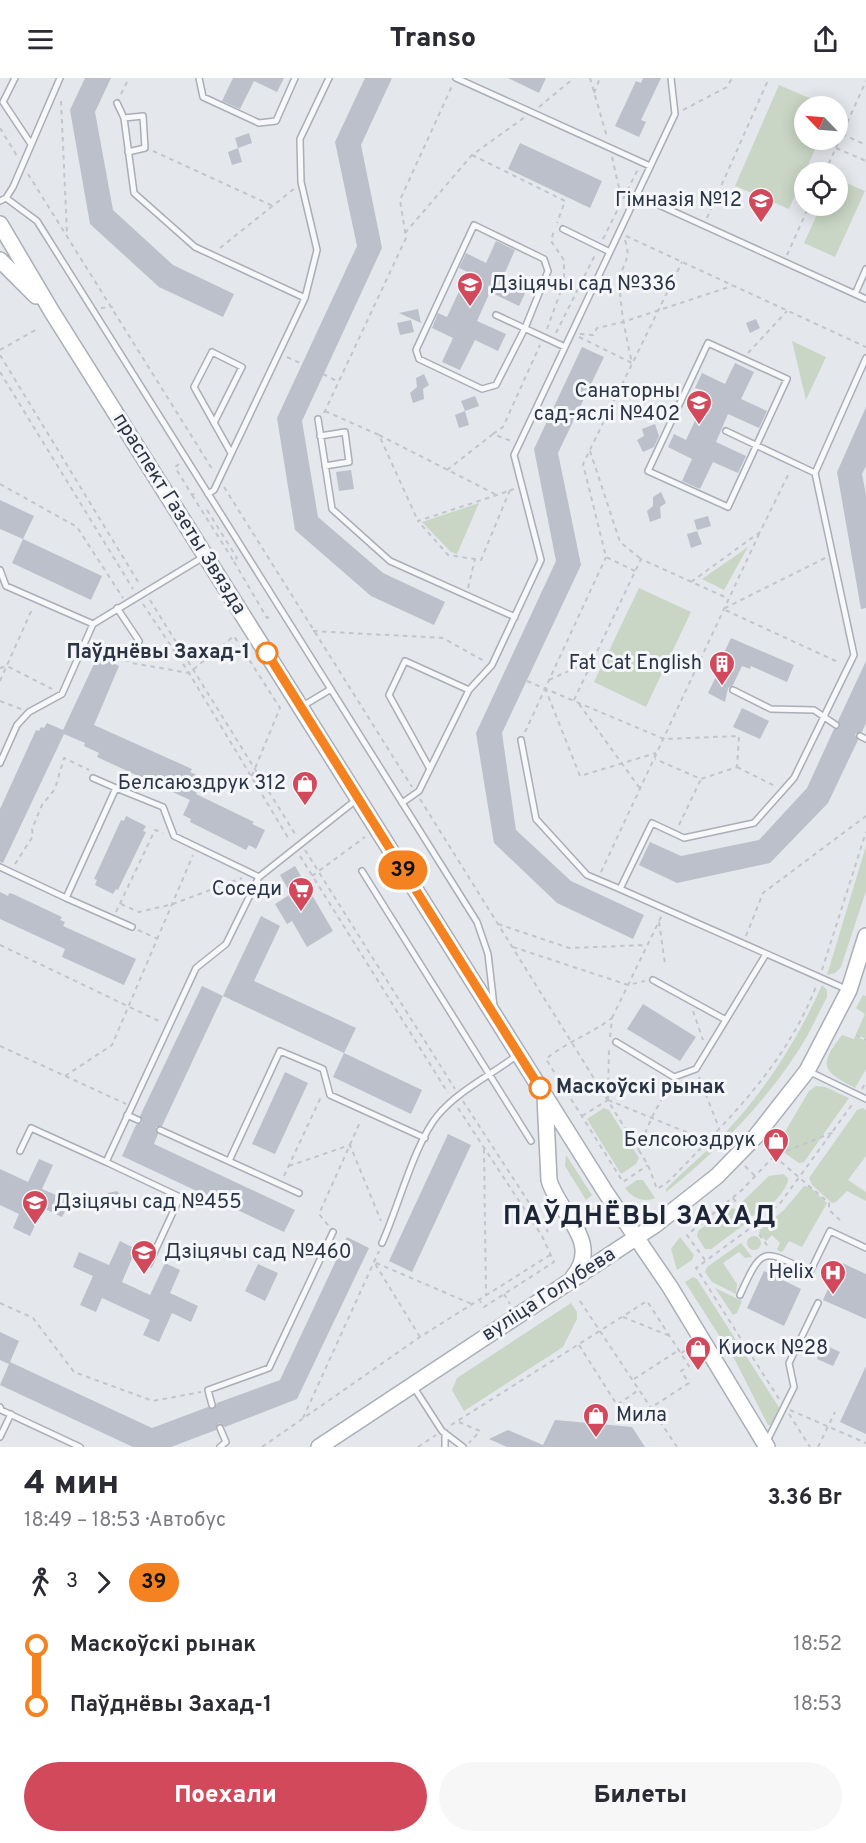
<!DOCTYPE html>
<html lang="ru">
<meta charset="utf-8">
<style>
body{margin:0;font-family:Overpass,sans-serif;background:#f7f7f7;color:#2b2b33;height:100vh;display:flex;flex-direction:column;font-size:22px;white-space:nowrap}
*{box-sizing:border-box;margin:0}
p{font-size:20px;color:#7c7c81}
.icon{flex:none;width:33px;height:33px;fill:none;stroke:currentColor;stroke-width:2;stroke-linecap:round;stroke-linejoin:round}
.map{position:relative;height:1369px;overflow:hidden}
.panel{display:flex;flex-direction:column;background:#fff;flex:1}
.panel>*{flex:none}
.badge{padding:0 12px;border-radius:20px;font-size:21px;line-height:39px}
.needle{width:39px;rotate:295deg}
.buttons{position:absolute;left:794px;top:18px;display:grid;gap:12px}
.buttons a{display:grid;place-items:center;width:54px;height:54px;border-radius:50%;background:#fff;box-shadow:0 3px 15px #0003;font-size:30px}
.map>.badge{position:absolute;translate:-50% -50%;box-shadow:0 0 0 3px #fff}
.legs{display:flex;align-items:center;gap:9px;height:66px;padding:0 24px;font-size:20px}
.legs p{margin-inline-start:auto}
.head{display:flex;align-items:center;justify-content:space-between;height:102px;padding:0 24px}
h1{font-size:33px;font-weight:800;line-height:45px}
.button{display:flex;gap:12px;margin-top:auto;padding:12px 24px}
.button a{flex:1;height:69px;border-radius:36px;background:#d1495b;color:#fff;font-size:24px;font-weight:800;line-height:69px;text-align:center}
.button a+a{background:#f7f7f7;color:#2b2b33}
ul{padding:0 24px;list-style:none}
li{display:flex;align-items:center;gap:21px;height:60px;font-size:22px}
li i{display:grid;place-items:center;width:9px;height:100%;margin:0 8px;background:currentColor}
li i::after{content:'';width:15px;height:15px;margin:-8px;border:4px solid;border-radius:50%;background:#fff}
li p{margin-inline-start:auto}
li:first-child i{background:linear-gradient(#0000 50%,currentColor 0)}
li:last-child i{background:linear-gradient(currentColor 50%,#0000 0)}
header{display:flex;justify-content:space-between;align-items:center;height:78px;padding:0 24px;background:#fff;font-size:27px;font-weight:800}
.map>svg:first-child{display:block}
.green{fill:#c9d6c5}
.building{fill:#bbc0ca}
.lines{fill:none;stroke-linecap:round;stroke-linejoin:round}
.lane-casing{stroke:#a9aeb7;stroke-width:8}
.secondary-casing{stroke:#a9aeb7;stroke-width:18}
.path{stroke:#c2c5cb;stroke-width:2;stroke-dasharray:4.5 4.5;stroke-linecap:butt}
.lane{stroke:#f7f8fa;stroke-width:5}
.secondary{stroke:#fff;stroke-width:15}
.line-1-casing{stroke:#fff;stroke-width:14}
.line-1{stroke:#f58220;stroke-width:9}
.stop-1-dot{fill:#fff;stroke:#f58220;stroke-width:3}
.labels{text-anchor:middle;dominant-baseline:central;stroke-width:6;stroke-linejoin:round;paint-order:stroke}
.poi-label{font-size:20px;fill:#2b3445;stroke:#f4f6f9;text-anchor:end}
.street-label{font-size:20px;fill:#2b3445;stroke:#f4f6f9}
.stop-label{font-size:20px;font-weight:bold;fill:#2b3445;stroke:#f4f6f9;text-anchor:end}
.district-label{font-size:26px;font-weight:bold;letter-spacing:1.5px;fill:#1d2536;stroke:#f4f6f9}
</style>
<header><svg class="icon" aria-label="menu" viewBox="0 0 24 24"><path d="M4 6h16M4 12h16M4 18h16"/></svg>Transo<svg class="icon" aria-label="share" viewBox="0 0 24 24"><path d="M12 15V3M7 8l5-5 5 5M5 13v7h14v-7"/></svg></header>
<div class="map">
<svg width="866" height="1369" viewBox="0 0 866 1369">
<rect width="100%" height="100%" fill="#e4e7ec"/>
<!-- green -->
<path class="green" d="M779,7L828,28H804V62H819L789,131L735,108Z
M837,101L865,113L835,179L804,165L821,128H837Z
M792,263L826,279L806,322Z
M479,425L457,476L451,474L422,444Z
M748,469L724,512L702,501Z
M639,510L691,534L646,629L594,604Z
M866,768V813L841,889L835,895L827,897Z
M822,907L827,912V919C817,938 808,959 796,976C762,1028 715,1075 666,1114V1111C685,1091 707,1074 726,1054C767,1010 798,961 822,907Z
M863,917L866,918V961L856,956L865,936L856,930Z
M842,957L854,961L855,958L866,963V991L855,1010C822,993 818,988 842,957Z
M816,1008L825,1009L849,1020L804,1084L799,1085L776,1069L809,1013Z
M604,1030L609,1032L639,1080L636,1086L621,1096L587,1041Z
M863,1030L866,1032V1078L848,1102L866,1114V1123L847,1113L836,1124L832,1125L812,1107L809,1100L857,1032Z
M566,1077L592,1117L586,1122L565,1088Z
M783,1096L788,1100C789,1112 762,1139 751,1138L743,1128V1123L769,1098Z
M637,1102H643L655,1120C643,1125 632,1120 625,1110Z
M804,1108L810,1109L827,1125L802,1169L789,1163L783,1173L780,1174L777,1171L780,1165L772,1157L766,1163L759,1155L760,1152L784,1132Z
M598,1127L607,1142L604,1147L591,1131Z
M729,1129L739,1132L747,1141L745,1146L711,1171H705L697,1158L698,1153Z
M747 1165a7 7 0 1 1 14 0a7 7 0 1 1-14 0Z
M680,1159L694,1177L692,1182L677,1192L671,1171Z
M741,1165L752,1179L745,1180L739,1174L723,1185L737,1206L736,1216L712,1204L705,1194L707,1189Z
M693,1199L697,1201L780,1331L771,1347H768L736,1284L685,1204Z
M715,1210L742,1223L737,1235L733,1237Z
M571,1225L577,1234V1241L563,1269L464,1333L452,1312L457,1300Z"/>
<!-- building -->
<path class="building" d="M85,0H111L95,34L113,132L173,187L234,216L223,239L159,209L90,146L70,32Z
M233,0H284L277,14L254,3L240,31L222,23Z
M365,0H392L361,67L382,170L302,343L318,439L383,495L445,524L434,547L371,518L295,452L277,340L357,168L335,64Z
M508,0H546L539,15Z
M643,0H661L641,42L646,44L639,59L615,48L636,3L641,5Z
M249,55L252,65L238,70L235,60Z
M520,65L602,103L590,130L508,91Z
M238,70L242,84L232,87L228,74Z
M496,163L515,172L503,199L527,211L519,228L490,214L477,243L506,256L498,273L475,262L460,292L442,284L453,260L432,250L438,235L447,239L468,194L459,190L466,175L486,185Z
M418,231L421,245L399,235Z
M756,241L760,250L750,255L746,245Z
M411,242L414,254L400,257L397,245Z
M582,269L604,279L558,375L581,487L502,655L516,752L571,803L644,837L633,861L557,825L494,765L476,655L556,483L534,371Z
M735,285L754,294L741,321L767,333L759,350L728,336L716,364L746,378L738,395L713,384L700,411L682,403L692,381L668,369L674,356L686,362L708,315L695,310L702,295L725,306Z
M424,296L429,307L423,311L424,321L413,325L410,315L417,309L416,300Z
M475,318L479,328L465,333L461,323Z
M866,329V388L862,396L866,417V530L861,531L837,394Z
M465,333L469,347L459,350L455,337Z
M655,346L659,358L654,369L643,374L637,362L644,358L642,351Z
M351,392L354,411L339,413L336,394Z
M661,414L666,425L660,429L661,440L650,444L647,433L653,428V419Z
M0,422L34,438L23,461L0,451Z
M708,438L711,448L697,452L694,442Z
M697,453L702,466L691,470L687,456Z
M23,461L102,498L91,522L12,485Z
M731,560L794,587L787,604L751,588L750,591L742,588L733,607L728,610L725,624L708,615L725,580L722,579Z
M100,579L119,588L94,647L192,691L190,694L203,700L196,716L254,744L252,746L265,752L256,771L249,767L246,772L190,744L191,741L183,737L190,722L97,679L99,675L84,668L85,665L64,656L3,785L0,784V731L36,652L39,653L41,649L44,650L47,645L63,652L94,586L97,587Z
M866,583V645L862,654L855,656L858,662L828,725L770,785L677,805L639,787L650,764L681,778L759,762L807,710L834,651L840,649L838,643Z
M742,630L769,643L760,661L733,649Z
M126,738L146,748L143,753L146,754L118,812L116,811L113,816L95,807L97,802L94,801L121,742L124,743Z
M295,788L333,853L307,869L292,843L287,846L275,826L291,816L280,797Z
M0,814L8,818L9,815L13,816L62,839L60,842L65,844L63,848L136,881L124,907L62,879L65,871L0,841Z
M261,838L280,848L254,903L356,950L344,975L223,918Z
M202,908L223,918L162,1048L156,1049L158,1056L154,1066L295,1132L284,1154L122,1078L136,1047L142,1045L140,1038Z
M643,926L696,959L680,983L627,951Z
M344,975L422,1012L411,1036L333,999Z
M285,994L308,1005L275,1076L252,1066Z
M448,1056L471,1067L412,1194L389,1183Z
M39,1081L53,1087L42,1111L70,1123L62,1139L43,1130L30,1158L13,1150L19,1136L0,1127V1091L28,1104Z
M117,1113L123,1120L119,1127L113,1128L109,1125L108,1115Z
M347,1159L369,1170L297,1321L225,1349L219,1345L216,1352L171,1369H133L0,1307L9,1286L0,1282V1254L19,1263L10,1284L152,1350L208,1329L214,1331L217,1325L280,1302Z
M120,1163L136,1171L122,1204L150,1217L165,1185L180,1192L170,1215L198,1228L191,1244L172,1235L159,1264L143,1257L150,1242L102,1220L96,1234L80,1227L93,1198L73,1189L79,1174L109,1187Z
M840,1184L866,1196V1241L823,1222Z
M258,1186L278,1195L265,1223L245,1213Z
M764,1193L801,1211L784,1248L747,1230Z
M823,1266L840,1274L833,1288L817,1281Z
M866,1288V1356L840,1344Z
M555,1342L632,1349L645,1369H507L489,1361L508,1352L543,1367Z"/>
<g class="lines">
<defs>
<path id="lane" d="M15,0L3,24L31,66
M199,0L203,19L259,45L276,43L295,0
M456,0L650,88
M117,25L124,40L134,115L195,169L305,220
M124,40L143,38L145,70L128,74
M637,117L866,221
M6,120L37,143L477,844L488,876L494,928
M0,123L6,120L13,109L60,0
M474,147L544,181L548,193L525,250L496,307L482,311L419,281L416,272Z
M563,151L610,174
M855,216L866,191
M496,237L565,269
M708,265L787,301L728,429L648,393Z
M318,341L332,431L390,483L515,539
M214,345L242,289L212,274L194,309L231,375
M726,353L815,395
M320,358L345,354L349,384L325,388
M208,416L214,412L305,220L317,172L301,104L300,61L329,0
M0,492L6,508L93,546
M117,530L139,563
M733,612L771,631L814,632L836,647
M301,629L331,611
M860,658L866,661
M521,662L536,741L587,797L620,811L652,745L684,760L754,745L794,700L854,577L815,395L866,280
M0,685L17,647L29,634L62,616L93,546L205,478
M430,691L389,617L405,583L469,612
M93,700L116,710
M402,725L419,713L469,612L492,587L541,482L514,377L675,36L671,0
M0,789L66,820L116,710L163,729L174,758L259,799
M362,793L531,1063
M620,811L846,911
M66,820L132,849
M653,902L726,942
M616,964L674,999L696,991L766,876
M808,993L866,1021
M127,1037L138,1042
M160,1052L299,1115
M20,1073L31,1050L106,1084
M229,1083L280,973L323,991L330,1017L425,1060
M382,1165C398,1130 415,1064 438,1037C458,1013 491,997 516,978
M149,1186L180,1119L106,1084L196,890L226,866L259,799L356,722
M740,1217C763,1166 763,1172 810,1194L830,1153L866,1170
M413,1308L442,1353L463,1369
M212,1327L208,1312L269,1290L333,1154
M0,1329L1,1332L80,1369
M445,1355V1369
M0,1359L11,1336
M767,1363L794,1309L789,1285L818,1225
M220,1369L226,1364L220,1350"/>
<path id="secondary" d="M0,146L52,234L606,1115L670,1209L767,1369
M0,182L36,218
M545,1019L549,1102C558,1135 603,1164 573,1199
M319,1369L655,1147L717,1098L756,1058L807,993L849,912L866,858"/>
</defs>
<!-- lane casing -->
<use href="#lane" class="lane-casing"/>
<!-- secondary casing -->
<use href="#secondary" class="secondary-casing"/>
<!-- path -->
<path class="path" d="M590,0L607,59
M594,15L600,0
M121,16L129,0
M61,23L67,155
M539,29L574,0
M683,32L727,9L732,0
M0,50L17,78
M842,56L866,67
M836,70L866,83
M153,73L273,128
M472,77L565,123L557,145
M612,79L622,123
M825,94L866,3
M28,96L214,394
M707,140L769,0
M405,155L472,77L525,39
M626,158L866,269
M603,161L638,91
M220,170L295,110
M787,177L809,128
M101,230L113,229
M547,251L564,204V182L551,163L554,153
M556,255L595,177
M580,256L593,257L597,250L623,244L732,208
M579,259L632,285C627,262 617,220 621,197C625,180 631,181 625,162
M0,272L39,250
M748,275L787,233
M0,277L140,507
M287,279L302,286
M0,294L133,511
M323,296L339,304
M325,333L379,357L418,443
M324,335L406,160L400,122L452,8
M493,356L503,349L540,267
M379,357L497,417
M590,373L620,464L641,481
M179,386L175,389L192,417L196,415L198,417
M447,392L493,356L511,363
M0,406L77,449L123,520
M224,409L412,709
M510,412L481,482L448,477L418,443L497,417L514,411
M192,417L233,482
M207,432L237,480L233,482L267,540L273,537
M825,480L723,531L840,585
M635,493L606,479L583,386L682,184
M691,504L760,454L790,393
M468,510L475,481
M150,522L297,759
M143,526L189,595L290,763
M313,553L443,560L484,583
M92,566L132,585L189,595L234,558L280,630L251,700
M0,590L7,588L52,611
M549,602L593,582
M0,603L33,529
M527,603L664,661L739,658L737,689L701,701L655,681
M545,610L580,698L656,675
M574,622L641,481L727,520
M0,623L21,631
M579,626L641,712
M525,654L606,479
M737,689L775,708
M420,721L648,1087L657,1111L669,1103C728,1042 786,987 817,906
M679,747L701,701
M305,772L455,1011
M300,778L448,1015
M15,786L33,758L32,751L42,727L55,711L64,680L89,692
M601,794L760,454
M312,798L365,759
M121,826L139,834L173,826L242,800
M116,834L155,752L163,755
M659,844L665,886
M498,846L569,870L647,867
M138,852L158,861
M746,858L763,815L866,738
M0,867L161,944
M513,869L628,907L645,903
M822,892L866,754
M693,933L703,962
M612,940L662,837
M856,957L866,962
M610,959L612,940C591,956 568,963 546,981L623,1104L648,1087
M0,968L126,1026
M65,998L112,967L193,777
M699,999L719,1050
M862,1011L866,1004
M608,1022L609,968
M608,1022L708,1063
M463,1023L548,1154
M458,1030L542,1158L554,1184L484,1229L480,1223
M582,1038L608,1022
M484,1071L486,1218
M638,1072L652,1039L669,1007
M774,1078L829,1125V1132L840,1142
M289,1088L350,1067L381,1143
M745,1088L756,1099
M284,1098L321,1019
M733,1120L769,1170
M328,1147L319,1136L361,1042
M705,1182L687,1157L742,1112L774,1078L834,1054
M504,1216L510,1226
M580,1223L677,1369
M0,1225L33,1240L74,1294L153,1323L201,1314
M623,1239L670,1258
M420,1259L374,1184L474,1227
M579,1267L617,1327L640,1311
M681,1275L691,1269
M634,1301L679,1272
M779,1321L696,1190L764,1140L781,1124L854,1024
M790,1332L866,1365
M789,1336L810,1369
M303,1340L379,1173
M459,1344L480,1353L469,1365
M451,1347L647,1223L689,1288L681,1293L689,1305L652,1329
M262,1369L420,1259L550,1177
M418,1369L436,1357
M818,1369L835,1334"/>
<!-- lane -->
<use href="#lane" class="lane"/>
<!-- secondary -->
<use href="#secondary" class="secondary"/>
</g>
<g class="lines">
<defs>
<path id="line-1" d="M267,575L540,1010"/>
</defs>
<!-- line-1 casing -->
<use href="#line-1" class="line-1-casing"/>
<!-- line-1 -->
<use href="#line-1" class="line-1"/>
</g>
<!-- icons -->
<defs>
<symbol id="school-pin" viewBox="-11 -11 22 30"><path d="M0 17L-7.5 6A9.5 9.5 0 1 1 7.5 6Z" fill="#d1495b" stroke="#f4f6f9"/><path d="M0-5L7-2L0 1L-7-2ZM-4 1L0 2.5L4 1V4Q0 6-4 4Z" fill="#fff"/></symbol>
<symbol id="building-pin" viewBox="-11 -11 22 30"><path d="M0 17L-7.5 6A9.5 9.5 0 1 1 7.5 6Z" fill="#d1495b" stroke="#f4f6f9"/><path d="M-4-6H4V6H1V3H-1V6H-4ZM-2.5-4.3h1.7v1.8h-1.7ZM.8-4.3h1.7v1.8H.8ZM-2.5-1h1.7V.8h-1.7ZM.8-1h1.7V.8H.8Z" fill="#fff"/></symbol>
<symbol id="shop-pin" viewBox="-11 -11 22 30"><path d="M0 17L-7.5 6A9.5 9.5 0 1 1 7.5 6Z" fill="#d1495b" stroke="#f4f6f9"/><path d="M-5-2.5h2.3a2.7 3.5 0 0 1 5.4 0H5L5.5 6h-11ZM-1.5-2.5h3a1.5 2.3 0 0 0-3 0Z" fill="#fff"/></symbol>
<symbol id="supermarket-pin" viewBox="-11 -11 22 30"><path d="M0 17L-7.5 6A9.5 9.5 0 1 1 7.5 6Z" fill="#d1495b" stroke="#f4f6f9"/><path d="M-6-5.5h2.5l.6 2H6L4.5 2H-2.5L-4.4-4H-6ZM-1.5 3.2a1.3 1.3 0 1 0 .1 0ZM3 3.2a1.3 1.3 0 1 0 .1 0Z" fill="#fff"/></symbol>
<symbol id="hospital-pin" viewBox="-11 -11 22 30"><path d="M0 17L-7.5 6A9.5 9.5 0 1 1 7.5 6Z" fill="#d1495b" stroke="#f4f6f9"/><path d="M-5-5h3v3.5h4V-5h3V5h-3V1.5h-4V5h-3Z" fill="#fff"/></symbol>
</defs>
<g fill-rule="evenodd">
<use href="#school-pin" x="746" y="108" width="30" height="40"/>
<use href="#school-pin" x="455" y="192" width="30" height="40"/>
<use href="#school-pin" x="684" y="310" width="30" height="40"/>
<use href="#building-pin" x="707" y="571" width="30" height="40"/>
<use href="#shop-pin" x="290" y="691" width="30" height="40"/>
<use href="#supermarket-pin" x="286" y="797" width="30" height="40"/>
<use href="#shop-pin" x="761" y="1048" width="30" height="40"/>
<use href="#school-pin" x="20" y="1110" width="30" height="40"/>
<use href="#school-pin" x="129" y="1160" width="30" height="40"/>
<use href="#hospital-pin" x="818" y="1180" width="30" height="40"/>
<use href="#shop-pin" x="683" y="1256" width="30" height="40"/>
<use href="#shop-pin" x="581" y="1323" width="30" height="40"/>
</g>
<!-- markers -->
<g class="stop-1-dot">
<circle cx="267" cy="575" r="10"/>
<circle cx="540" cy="1010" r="10"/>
</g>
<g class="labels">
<!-- poi labels -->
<g class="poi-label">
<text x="742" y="123">Гімназія №12</text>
<text x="490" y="207" text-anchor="start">Дзіцячы сад №336</text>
<text x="680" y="314">Санаторны<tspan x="680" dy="23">сад-яслі №402</tspan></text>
<text x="702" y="586">Fat Cat English</text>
<text x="286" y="706">Белсаюздрук 312</text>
<text x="282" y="812">Соседи</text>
<text x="756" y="1063">Белсоюздрук</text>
<text x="54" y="1125" text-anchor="start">Дзіцячы сад №455</text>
<text x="164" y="1175" text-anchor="start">Дзіцячы сад №460</text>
<text x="814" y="1195">Helix</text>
<text x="718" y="1271" text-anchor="start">Киоск №28</text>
<text x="616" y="1338" text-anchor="start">Мила</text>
</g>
<!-- street labels -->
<g class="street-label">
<text transform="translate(179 436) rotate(58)">праспект Газеты Звязда</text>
<text transform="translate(549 1217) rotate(-33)">вуліца Голубева</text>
</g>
<!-- stop labels -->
<g class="stop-label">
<text x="250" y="575">Паўднёвы Захад-1</text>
<text x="556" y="1010" text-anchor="start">Маскоўскі рынак</text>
</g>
<!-- district labels -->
<g class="district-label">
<text x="640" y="1139">ПАЎДНЁВЫ ЗАХАД</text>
</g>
</g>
</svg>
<div class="buttons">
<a><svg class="needle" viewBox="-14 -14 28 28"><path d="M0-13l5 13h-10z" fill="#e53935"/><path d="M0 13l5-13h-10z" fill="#7c7c81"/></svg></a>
<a><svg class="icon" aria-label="locate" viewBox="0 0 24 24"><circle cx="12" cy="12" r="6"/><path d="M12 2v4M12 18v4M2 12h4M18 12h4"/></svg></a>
</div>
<b class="badge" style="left:403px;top:792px;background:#f58220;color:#111">39</b>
</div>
<section class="panel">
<div class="head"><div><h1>4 мин</h1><p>18:49 – 18:53 · Автобус</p></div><b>3.36 Br</b></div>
<div class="legs"><svg class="icon" aria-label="walk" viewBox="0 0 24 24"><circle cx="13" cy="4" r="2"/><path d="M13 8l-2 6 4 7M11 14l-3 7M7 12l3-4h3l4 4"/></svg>3<svg class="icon" aria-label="forward" viewBox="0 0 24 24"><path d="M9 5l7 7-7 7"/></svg><b class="badge" style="background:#f58220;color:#111">39</b></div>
<ul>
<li><i style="color:#f58220"></i><b>Маскоўскі рынак</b><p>18:52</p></li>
<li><i style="color:#f58220"></i><b>Паўднёвы Захад-1</b><p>18:53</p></li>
</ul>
<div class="button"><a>Поехали</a><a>Билеты</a></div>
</section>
